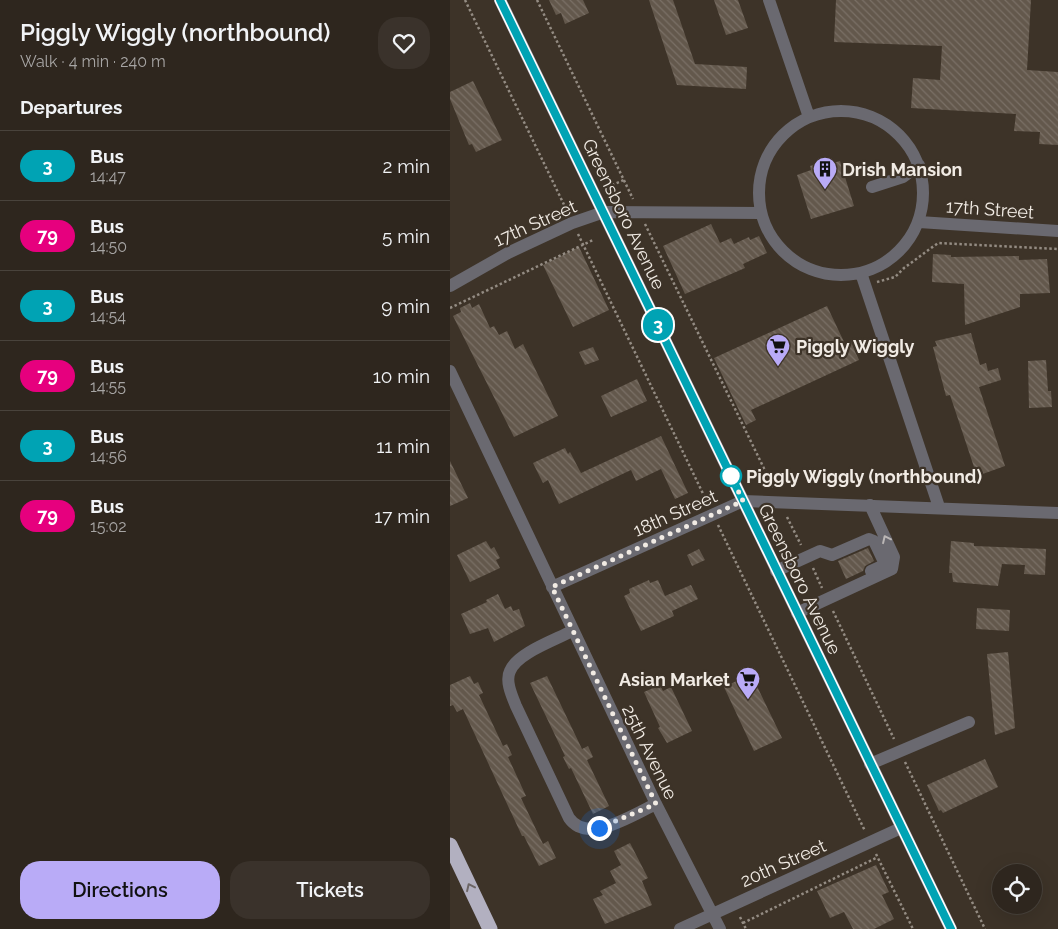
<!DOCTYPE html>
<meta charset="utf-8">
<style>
body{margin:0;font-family:Raleway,sans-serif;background:#3a322b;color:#f1f3f6;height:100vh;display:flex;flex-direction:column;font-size:19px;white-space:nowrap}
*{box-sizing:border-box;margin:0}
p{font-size:16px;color:#a7a5a4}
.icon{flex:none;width:28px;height:28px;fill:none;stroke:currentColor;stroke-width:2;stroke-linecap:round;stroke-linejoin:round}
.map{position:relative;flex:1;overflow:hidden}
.panel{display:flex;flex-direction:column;background:#2e261e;width:450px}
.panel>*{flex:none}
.badge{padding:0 10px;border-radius:16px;font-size:18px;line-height:32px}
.fabs{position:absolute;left:542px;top:864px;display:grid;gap:10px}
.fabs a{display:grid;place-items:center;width:50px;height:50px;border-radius:50%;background:#2e261e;box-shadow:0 5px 20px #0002,0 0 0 1px #49433c;font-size:25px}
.you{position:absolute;width:25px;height:25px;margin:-12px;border:4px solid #fff;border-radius:50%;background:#1a73e8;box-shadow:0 0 0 8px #1a73e833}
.map>.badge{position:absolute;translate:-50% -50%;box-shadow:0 0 0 2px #fff}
h2{padding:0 20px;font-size:19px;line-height:45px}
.round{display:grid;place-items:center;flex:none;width:52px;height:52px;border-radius:20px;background:#3a322b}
.headline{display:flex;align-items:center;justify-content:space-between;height:85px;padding:0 20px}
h1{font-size:24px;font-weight:600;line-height:38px}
.primary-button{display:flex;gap:10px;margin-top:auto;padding:10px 20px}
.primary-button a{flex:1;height:58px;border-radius:20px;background:#b9abf7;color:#111;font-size:20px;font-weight:600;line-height:58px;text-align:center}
.primary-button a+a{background:#3a322b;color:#f1f3f6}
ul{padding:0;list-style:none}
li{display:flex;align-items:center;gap:15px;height:70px;padding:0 20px;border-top:1px solid #49433c}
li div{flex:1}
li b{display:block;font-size:19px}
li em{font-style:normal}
li .badge{min-width:55px;font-weight:700;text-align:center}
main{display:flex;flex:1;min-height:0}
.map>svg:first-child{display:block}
.building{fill:url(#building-back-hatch)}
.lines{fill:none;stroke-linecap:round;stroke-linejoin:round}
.path{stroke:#948c83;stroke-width:2.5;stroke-dasharray:2.5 2.5;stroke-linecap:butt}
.minor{stroke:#6a6970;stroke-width:12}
.major{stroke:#9e9ca9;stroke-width:12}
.highway{stroke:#b2b0c0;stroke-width:15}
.oneway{stroke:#bbb7b6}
.oneway2{stroke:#6c6565}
.line-casing{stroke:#fff;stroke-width:11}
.line{stroke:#00a3b4;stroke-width:8}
.walk{stroke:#f1ebe4;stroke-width:5;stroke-dasharray:0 9}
.stop-dot{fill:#fff;stroke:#00a3b4;stroke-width:2.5}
.labels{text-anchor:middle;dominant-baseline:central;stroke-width:4.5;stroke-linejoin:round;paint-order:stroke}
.poi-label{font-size:18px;font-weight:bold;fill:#f1ebe4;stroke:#3d3328;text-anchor:start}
.street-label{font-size:18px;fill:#f1ebe4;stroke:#3d3328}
.stop-label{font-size:18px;font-weight:bold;fill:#f1ebe4;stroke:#3d3328;text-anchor:start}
</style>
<main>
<section class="panel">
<div class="headline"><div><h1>Piggly Wiggly (northbound)</h1><p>Walk · 4 min · 240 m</p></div><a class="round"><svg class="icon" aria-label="heart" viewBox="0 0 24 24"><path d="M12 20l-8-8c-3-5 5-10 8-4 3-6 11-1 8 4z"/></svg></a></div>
<h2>Departures</h2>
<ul>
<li><span class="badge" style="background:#00a3b4;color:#fff">3</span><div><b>Bus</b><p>14:47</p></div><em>2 min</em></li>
<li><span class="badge" style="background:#e6007e;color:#fff">79</span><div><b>Bus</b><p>14:50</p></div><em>5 min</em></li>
<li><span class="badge" style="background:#00a3b4;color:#fff">3</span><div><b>Bus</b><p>14:54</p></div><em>9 min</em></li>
<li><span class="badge" style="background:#e6007e;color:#fff">79</span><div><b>Bus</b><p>14:55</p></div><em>10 min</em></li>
<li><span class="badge" style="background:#00a3b4;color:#fff">3</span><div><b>Bus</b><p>14:56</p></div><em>11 min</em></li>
<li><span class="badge" style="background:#e6007e;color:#fff">79</span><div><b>Bus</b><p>15:02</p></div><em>17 min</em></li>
</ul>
<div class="primary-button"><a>Directions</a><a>Tickets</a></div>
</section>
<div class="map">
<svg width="608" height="929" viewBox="0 0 608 929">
<defs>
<pattern id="building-back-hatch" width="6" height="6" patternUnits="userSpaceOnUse" patternTransform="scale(1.25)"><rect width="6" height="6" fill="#63584c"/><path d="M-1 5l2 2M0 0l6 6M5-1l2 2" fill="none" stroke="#7a7066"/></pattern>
</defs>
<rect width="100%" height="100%" fill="#3d3328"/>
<!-- building -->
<path class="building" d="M99,0H133L139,13L115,24L111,13L106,15Z
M199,0H223L245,64L297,67L296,89L227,85Z
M264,0H288L298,28L276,35Z
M386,0H581L577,70L608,72V145L589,144L590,132L564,131L566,114L461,108L463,78L490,80L492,46L384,42Z
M23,81L52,140L26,152L22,144L19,145L0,99V92Z
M375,161L376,165L390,161L404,206L361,219L347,175L361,170L360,166Z
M261,224L270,243L281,238L284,244L299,237L300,240L309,236L317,253L293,264L295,268L235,294L213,246Z
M129,247L159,310L123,327L93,265Z
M483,254L501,255V257L569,256V260L597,259L600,293L570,294V307L515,325L514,284L482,282Z
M20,303L22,308L29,304L40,328L44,326L49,335L57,331L65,349L73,344L108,416L64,437L3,316L11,312L10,308Z
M377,306L395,344L401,341L409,360L301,410L306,420L296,425L264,358Z
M521,333L530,365L536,363L538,371L548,368L551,380L529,387L555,466L527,476L500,395L496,396L483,347L487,346L485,341Z
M143,347L149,360L135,365L129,352Z
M596,360L598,391H601L602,407L579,408L578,361Z
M187,379L197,401L161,417L151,396Z
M211,436L238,493L225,499L211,469L186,481L181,470L109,504L98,480L93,483L83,463L115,448L118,454L120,452L131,473Z
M0,461L18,498L0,506Z
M36,541L41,549L44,547L50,558L46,560L50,568L20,582L7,555Z
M501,541L524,543V546L596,549L595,575L574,574L575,565L552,564L548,586L503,582L502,573H499Z
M418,548L424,561L415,566L413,571L396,579L388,561Z
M249,549L255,560L242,566L237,555Z
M199,580L200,583L208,580L215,596L241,585L248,599L222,611L224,616L191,631L174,596L180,593L179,589Z
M48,594L55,609L61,606L63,611L69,609L75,626L44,642L38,628L20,634L11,614L37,602L36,600Z
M527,608L560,610L559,631L526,629Z
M558,652L565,728L545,735L537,654Z
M301,674L332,738L304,751L274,687Z
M20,676L24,684L28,682L33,693L29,695L53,746L57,744L62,755L58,757L76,796L71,798L93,844L98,841L106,858L89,866L74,836H72L13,709L7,712L3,705L0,706V685Z
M97,676L132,749L138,746L143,757L137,760L159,806L143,814L121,768L119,769L113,757L115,756L80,683Z
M210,685L213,691L221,687L242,731L217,743L208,728L210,727L194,692Z
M535,759L548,787L493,813L491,810L489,811L477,785Z
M180,843L198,878L192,881L202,905L155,924L143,899L153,895L150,891L166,883L160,871L171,865L164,851Z
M426,865L439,892L432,895L444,919L424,929H403L394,912L380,918L367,891Z"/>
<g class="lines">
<!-- path -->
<path class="path" d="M15,0L117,211
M87,0L183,199
M162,185L174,180
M195,224L324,489
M128,234L257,502
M427,282L445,277L454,268L488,243L608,249
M0,308L143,240
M337,517L351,545
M268,525L415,831
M363,568L372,588
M383,611L444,739
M455,762L535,929
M426,854L463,929
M290,917L296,929
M293,923L426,858"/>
<!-- minor -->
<path class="minor" d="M319,0L359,117
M309 193a82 82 0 1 1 164 0a82 82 0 1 1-164 0Z
M422,187L453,177L469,165
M469,222L608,231
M411,273L489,507
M0,286L58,253L122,223L154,212L311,213
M0,371L206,804L270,929
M326,571L370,551L382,555L419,539L424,541L434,562L432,566L421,571
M102,587L293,501L608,513
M347,613L442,569L444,557L420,505
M122,631C105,640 67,653 60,671C55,681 62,696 66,706L119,818C138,845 182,815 206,804
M420,764L519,722
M230,929L451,828"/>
<!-- major -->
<path class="major" d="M50,0L501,929"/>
<!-- highway -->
<path class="highway" d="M0,845L40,929"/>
</g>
<!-- one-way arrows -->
<defs><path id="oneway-chevron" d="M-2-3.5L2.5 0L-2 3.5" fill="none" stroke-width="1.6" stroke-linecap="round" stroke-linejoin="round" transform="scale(1.25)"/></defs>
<use class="oneway" href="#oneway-chevron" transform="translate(436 539) rotate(-115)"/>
<use class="oneway2" href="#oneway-chevron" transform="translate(20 887) rotate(-115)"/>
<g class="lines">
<defs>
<path id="line" d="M50,0L501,929"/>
</defs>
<!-- line casing -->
<use href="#line" class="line-casing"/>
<!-- line -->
<use href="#line" class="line"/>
<!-- walk -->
<path class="walk" d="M149,828L206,804L102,587L293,501L281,476"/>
</g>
<!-- icons -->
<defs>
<symbol id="building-pin" viewBox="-11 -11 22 30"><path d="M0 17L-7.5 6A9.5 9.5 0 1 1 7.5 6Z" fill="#b9abf7" stroke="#3d3328"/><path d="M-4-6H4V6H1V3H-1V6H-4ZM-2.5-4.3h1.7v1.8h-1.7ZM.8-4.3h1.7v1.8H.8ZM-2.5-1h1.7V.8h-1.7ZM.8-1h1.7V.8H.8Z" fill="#111"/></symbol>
<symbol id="supermarket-pin" viewBox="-11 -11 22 30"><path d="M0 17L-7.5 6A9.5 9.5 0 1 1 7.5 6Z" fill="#b9abf7" stroke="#3d3328"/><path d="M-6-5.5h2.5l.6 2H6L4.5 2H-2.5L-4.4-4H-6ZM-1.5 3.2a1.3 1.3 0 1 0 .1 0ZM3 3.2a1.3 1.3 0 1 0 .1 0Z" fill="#111"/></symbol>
</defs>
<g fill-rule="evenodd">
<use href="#building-pin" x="361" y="155" width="28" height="38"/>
<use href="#supermarket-pin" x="314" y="332" width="28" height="38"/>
<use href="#supermarket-pin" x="284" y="665" width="28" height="38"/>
</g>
<!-- markers -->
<circle class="stop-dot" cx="281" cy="476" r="10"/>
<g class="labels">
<!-- poi labels -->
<g class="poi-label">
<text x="392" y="169">Drish Mansion</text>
<text x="346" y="346">Piggly Wiggly</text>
<text x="280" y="679" text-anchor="end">Asian Market</text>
</g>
<!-- street labels -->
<g class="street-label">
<text transform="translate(540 209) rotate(4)">17th Street</text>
<text transform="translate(174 214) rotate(64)">Greensboro Avenue</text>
<text transform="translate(85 223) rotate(-24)">17th Street</text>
<text transform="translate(225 513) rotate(-24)">18th Street</text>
<text transform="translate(350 579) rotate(64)">Greensboro Avenue</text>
<text transform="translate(200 752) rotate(64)">25th Avenue</text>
<text transform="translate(333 863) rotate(-24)">20th Street</text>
</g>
<!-- stop labels -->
<g class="stop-label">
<text x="296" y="476">Piggly Wiggly (northbound)</text>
</g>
</g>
</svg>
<div class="fabs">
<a><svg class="icon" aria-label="locate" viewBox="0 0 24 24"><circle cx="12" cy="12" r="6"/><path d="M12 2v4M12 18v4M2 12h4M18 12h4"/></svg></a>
</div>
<div class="you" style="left:149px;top:828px"></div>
<b class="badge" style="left:208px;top:325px;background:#00a3b4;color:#fff">3</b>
</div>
</main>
